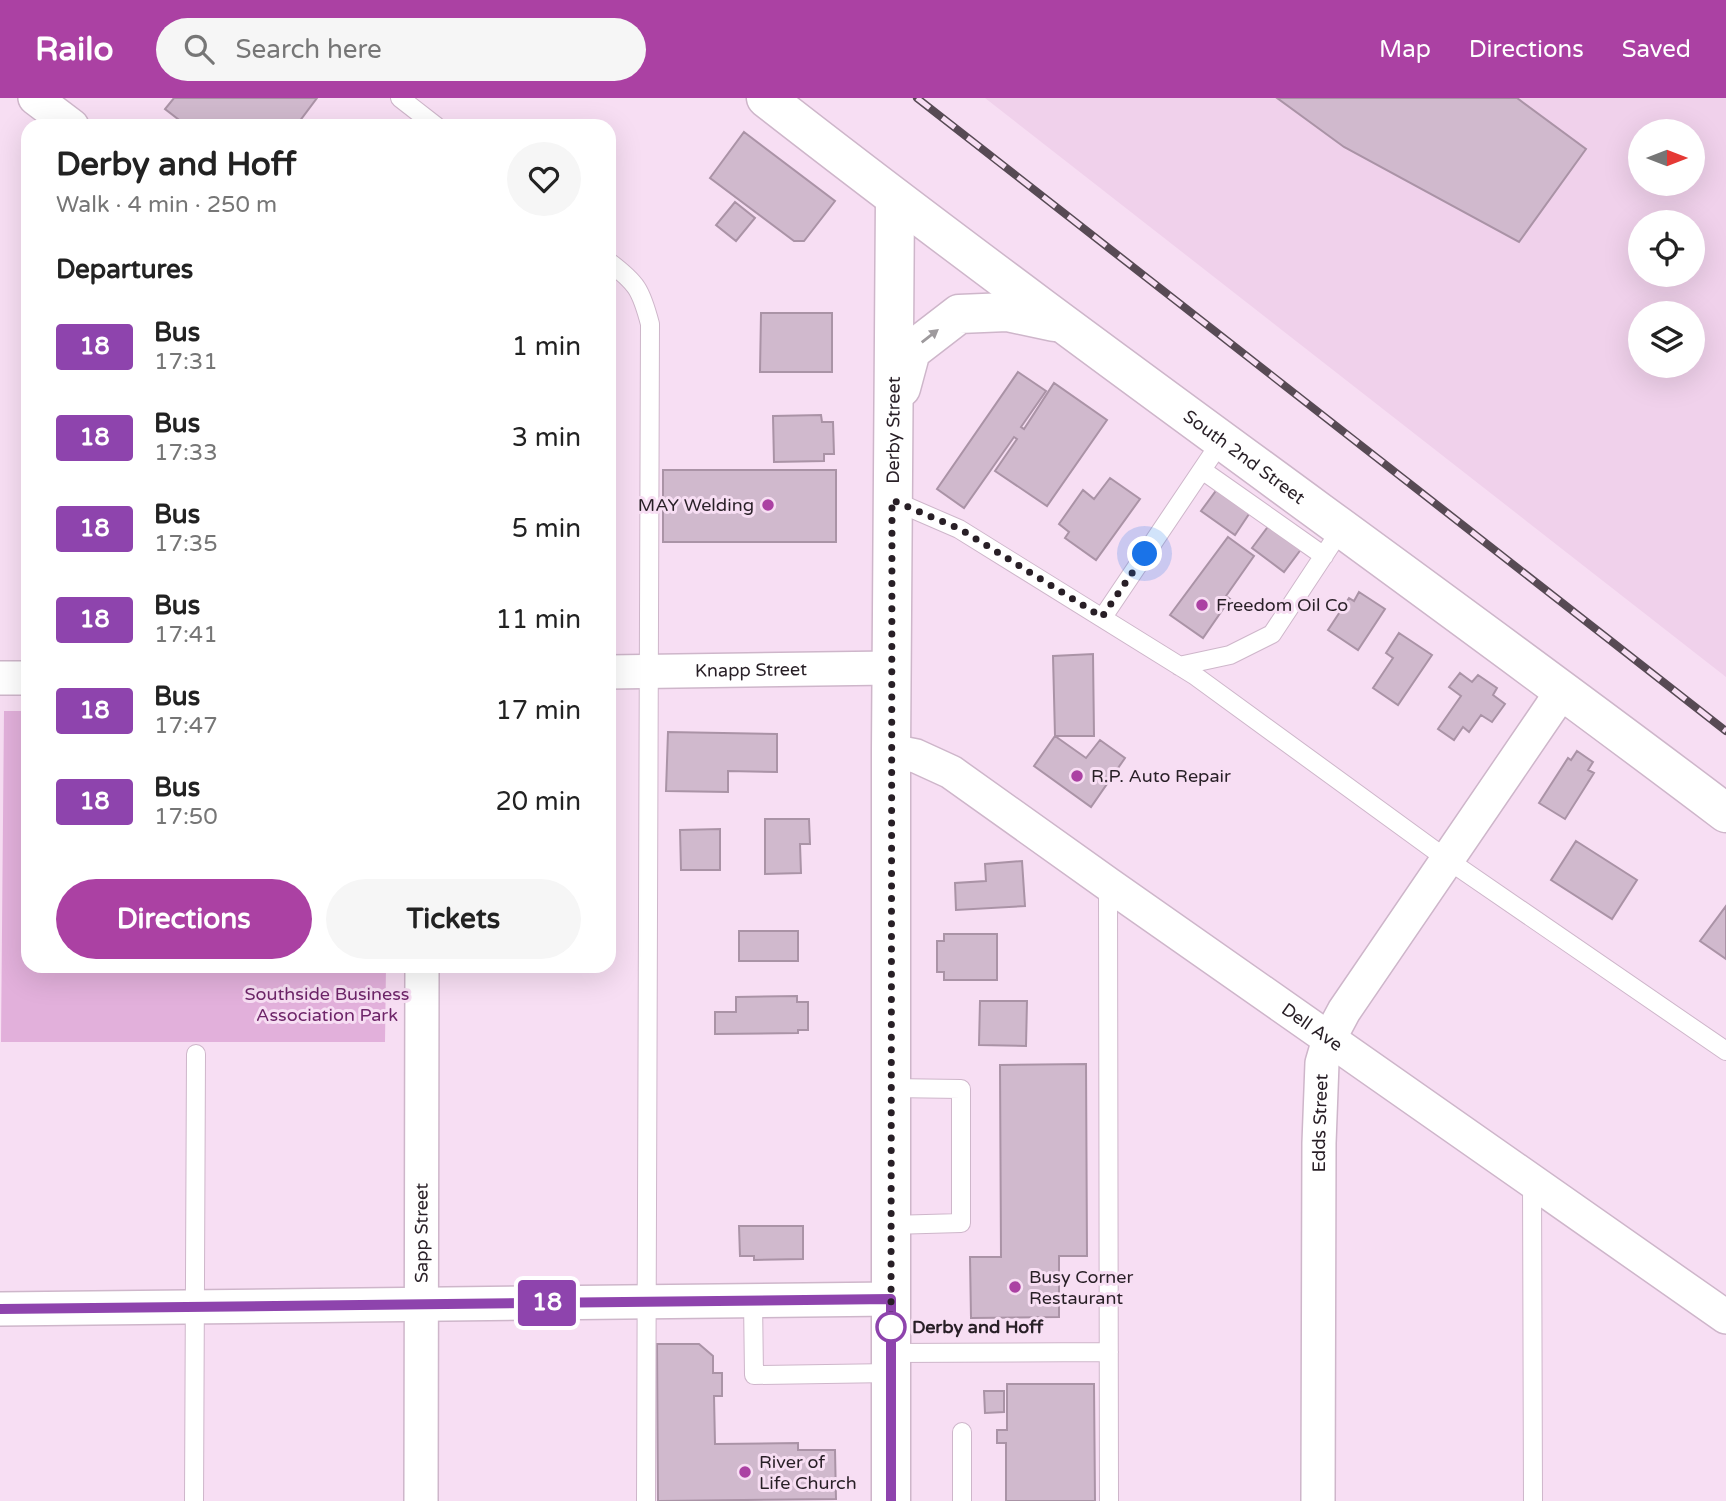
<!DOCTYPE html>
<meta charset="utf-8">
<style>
body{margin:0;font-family:"Varela Round",sans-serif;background:#f6f6f6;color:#222;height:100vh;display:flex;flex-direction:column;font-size:26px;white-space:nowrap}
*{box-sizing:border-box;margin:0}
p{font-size:23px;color:#767676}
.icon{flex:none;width:38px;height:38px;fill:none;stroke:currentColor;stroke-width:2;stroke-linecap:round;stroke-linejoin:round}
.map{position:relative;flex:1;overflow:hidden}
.side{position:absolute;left:21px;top:21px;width:595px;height:854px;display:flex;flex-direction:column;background:#fff;border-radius:21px;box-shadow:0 7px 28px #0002}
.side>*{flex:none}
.badge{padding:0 14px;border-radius:5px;font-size:24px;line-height:46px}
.needle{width:46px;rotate:90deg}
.tools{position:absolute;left:1628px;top:21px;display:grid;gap:14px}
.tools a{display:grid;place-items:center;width:77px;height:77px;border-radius:50%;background:#fff;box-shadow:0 7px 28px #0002;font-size:35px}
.you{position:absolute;width:35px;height:35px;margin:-18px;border:5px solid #fff;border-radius:50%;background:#1a73e8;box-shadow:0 0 0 10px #1a73e833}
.map>.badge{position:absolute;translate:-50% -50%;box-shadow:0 0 0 4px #fff}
h2{padding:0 35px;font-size:26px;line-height:63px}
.round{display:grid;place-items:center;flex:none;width:74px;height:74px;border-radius:37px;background:#f6f6f6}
.head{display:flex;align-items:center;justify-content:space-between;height:119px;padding:0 35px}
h1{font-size:33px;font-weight:700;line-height:52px}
.action{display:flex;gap:14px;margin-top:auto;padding:14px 35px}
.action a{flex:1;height:80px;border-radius:42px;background:#ab41a3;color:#fff;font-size:28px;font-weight:700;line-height:80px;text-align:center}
.action a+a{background:#f6f6f6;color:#222}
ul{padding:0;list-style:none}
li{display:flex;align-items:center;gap:21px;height:91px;padding:0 35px}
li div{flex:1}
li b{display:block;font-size:26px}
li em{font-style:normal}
li .badge{min-width:77px;font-weight:700;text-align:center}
header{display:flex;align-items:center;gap:42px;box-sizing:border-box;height:98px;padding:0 35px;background:#ab41a3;color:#fff}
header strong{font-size:33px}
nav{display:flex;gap:38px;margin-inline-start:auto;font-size:24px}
.search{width:490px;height:63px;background:#f6f6f6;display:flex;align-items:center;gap:18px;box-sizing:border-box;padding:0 24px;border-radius:38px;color:#767676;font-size:26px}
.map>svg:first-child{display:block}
.built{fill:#f0d1eb;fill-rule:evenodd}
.green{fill:#e2b0db}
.building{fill:#d0b9cd;stroke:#aa93a6;stroke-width:2}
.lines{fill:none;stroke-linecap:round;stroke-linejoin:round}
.lane-casing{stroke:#ceb6ca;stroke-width:20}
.street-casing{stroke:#ceb6ca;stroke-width:36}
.secondary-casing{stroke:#ceb6ca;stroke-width:41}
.lane{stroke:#fff;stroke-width:18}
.street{stroke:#fff;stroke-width:33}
.secondary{stroke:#fff;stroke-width:38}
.rail-casing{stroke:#574a54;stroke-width:8}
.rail{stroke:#f7def3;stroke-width:5;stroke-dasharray:16;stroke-linecap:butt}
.oneway{fill:#9e9a9d}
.line-casing{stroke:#fff;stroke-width:16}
.line{stroke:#8e44ad;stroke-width:10}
.walk{stroke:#281f26;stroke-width:7;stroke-dasharray:0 12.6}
.poi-dot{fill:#ab41a3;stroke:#f7def3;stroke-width:2.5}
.stop-dot{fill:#fff;stroke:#8e44ad;stroke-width:3.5}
.labels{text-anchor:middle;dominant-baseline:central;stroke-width:6;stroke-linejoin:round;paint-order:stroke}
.street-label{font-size:18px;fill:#281f26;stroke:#f7def3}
.poi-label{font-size:18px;fill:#281f26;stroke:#f7def3;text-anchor:start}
.park-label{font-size:18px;fill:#6e2569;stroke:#f7def3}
.stop-label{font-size:18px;font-weight:bold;fill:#281f26;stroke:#f7def3;text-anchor:start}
</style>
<header>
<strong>Railo</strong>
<div class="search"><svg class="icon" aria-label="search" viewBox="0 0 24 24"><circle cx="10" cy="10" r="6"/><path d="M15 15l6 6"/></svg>Search here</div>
<nav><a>Map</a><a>Directions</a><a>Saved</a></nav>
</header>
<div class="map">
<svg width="1726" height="1403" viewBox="0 0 1726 1403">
<rect width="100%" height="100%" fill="#f7def3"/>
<!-- built -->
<path class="built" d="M985,0H1726V579ZM1640,33H1692V86H1640ZM1640,124H1692V177H1640ZM1640,215H1692V268H1640Z"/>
<!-- green -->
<path class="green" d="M4,613H28V868H386L385,944H1Z"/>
<!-- building -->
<path class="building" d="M174,0H317L296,28H187L165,11Z
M1277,0H1517L1586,51L1519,144L1344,49Z
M744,34L835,103L804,143H794L710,80Z
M735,104L755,120L736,143L716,127Z
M761,215H832V274H760Z
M1018,274L1046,293L1021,329L1024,331L1054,285L1107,322L1047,408L995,373L1017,341L1014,339L964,410L937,391Z
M821,317L822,324H833L834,356H824V363L774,364L773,318Z
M663,372H836V444H663Z
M1110,380L1140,401L1096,462L1065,440L1069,434L1059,426L1083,392L1094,401Z
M1218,390L1251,413L1235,437L1201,413Z
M1270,426L1302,450L1284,474L1252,450Z
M1228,439L1254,458L1226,498L1230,501L1203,540L1170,517Z
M1359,494L1385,511L1358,552L1328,532L1349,500L1354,503Z
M1399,535L1432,557L1398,607L1373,590L1393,560L1386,555Z
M1093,556L1094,638H1055L1053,558Z
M1460,575L1472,584L1478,577L1497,590L1493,597L1505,606L1492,624L1481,617L1469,634L1463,629L1454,642L1438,631L1461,598L1449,589Z
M668,634L777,636V674L728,673V694L666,693Z
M1055,638L1086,660L1100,642L1125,660L1091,709L1034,668Z
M1577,653L1593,664L1588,672L1594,675L1565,721L1539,705L1568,660L1571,662Z
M765,721H809L810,746H800L801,775L765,776Z
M720,731V772H681L680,732Z
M1576,743L1637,782L1612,821L1551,782Z
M1022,763L1025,808L956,812L955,785L986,783L985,766Z
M1726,808V861L1700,843Z
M739,833H798V863H739Z
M944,836H997V882H944V874H937V843H944Z
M797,898V904H808V932H798V935L715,936V914H736V899Z
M980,903H1027L1026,948L979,947Z
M1086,966L1087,1158H1059V1219L971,1220L970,1159H1001L1000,967Z
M739,1128H803V1161L754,1162V1158H740Z
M657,1246H699L713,1258V1275H722V1298H714L715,1346L798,1345V1352H835L836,1401L658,1403Z
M1007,1286H1094L1095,1403H1006V1345H997V1332H1007Z
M984,1293H1004V1314L985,1315Z"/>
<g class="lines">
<defs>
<path id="lane" d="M400,0L436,28
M609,164C637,185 641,192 650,226L646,1403
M1202,372L1324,458
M892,402L959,431L1194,577L1448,762L1726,953
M1103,519L1222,342
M1179,568L1230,557L1272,536L1342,430
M1108,786L1109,1403
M891,990L961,991V1125L891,1127
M1532,1084L1533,1403
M753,1203L754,1277L891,1275
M891,1255L1109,1254
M962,1334V1403
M194,1403L196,956"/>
<g id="street">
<path d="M35,0L72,28"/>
<path id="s1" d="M609,574L891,570"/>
<path d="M0,580H28"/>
<path id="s2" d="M891,653L916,658L951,674L1108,786L1726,1219"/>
<path d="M0,1211L891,1201"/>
<path id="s3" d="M421,1403L422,868"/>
<path id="s4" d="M1318,1403L1319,1045L1322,965L1329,941L1344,913L1563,592"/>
</g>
<g id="secondary">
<path id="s5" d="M766,0C1081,246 1408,474 1726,715"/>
<path d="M901,290L911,253L959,216L1007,214L1054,224"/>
<path id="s6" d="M891,1403V653L895,100"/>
</g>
</defs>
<!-- lane casing -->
<use href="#lane" class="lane-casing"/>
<!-- street casing -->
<use href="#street" class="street-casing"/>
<!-- secondary casing -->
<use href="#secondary" class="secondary-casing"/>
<!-- lane -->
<use href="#lane" class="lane"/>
<!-- street -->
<use href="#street" class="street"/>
<!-- secondary -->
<use href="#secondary" class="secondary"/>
<defs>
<path id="rail" d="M917,0L1726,633"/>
</defs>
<!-- rail casing -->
<use href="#rail" class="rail-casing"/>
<!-- rail -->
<use href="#rail" class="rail"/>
</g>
<!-- one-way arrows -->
<defs><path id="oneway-solid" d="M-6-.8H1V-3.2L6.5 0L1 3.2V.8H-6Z" transform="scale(1.75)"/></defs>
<use class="oneway" href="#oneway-solid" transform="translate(930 238) rotate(-38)"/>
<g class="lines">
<defs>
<path id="line" d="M0,1211L891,1201V1403"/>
</defs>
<!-- line casing -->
<use href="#line" class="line-casing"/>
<!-- line -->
<use href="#line" class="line"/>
<!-- walk -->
<path class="walk" d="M891,1229L892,402L960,431L1102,519L1145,456"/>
</g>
<!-- markers -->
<g class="poi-dot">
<circle cx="768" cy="407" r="7"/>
<circle cx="1202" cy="507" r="7"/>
<circle cx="1077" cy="678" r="7"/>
<circle cx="1015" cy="1189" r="7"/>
<circle cx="745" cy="1374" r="7"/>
</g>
<circle class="stop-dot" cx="891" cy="1229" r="14"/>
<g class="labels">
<!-- street labels -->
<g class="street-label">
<text stroke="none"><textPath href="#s6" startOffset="1071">Derby Street</textPath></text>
<text stroke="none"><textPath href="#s5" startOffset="598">South 2nd Street</textPath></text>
<text stroke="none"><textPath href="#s1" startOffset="142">Knapp Street</textPath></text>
<text stroke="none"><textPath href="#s2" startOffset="506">Dell Ave</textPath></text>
<text stroke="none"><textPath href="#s4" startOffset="378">Edds Street</textPath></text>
<text stroke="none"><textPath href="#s3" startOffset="268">Sapp Street</textPath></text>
</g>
<!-- poi labels -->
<g class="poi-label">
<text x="754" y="407" text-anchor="end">MAY Welding</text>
<text x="1216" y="507">Freedom Oil Co</text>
<text x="1091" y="678">R.P. Auto Repair</text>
<text x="1029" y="1179">Busy Corner<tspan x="1029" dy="21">Restaurant</tspan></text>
<text x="759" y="1364">River of<tspan x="759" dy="21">Life Church</tspan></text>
</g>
<!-- park labels -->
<g class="park-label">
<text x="327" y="896">Southside Business<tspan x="327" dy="21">Association Park</tspan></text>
</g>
<!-- stop labels -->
<g class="stop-label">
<text x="912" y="1229">Derby and Hoff</text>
</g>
</g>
</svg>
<div class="tools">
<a><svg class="needle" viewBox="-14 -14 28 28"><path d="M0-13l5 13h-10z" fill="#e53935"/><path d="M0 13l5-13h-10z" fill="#767676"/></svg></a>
<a><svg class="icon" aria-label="locate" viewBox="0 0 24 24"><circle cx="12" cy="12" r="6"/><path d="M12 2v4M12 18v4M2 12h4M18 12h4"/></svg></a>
<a><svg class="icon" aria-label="layers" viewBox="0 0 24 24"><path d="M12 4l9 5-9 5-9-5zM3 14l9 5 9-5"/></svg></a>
</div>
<div class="you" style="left:1145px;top:456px"></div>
<b class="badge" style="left:547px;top:1205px;background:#8e44ad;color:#fff">18</b>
<section class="side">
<div class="head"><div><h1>Derby and Hoff</h1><p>Walk · 4 min · 250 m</p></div><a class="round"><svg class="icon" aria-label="heart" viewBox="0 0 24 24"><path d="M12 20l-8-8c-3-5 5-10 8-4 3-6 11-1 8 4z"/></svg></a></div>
<h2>Departures</h2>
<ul>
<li><span class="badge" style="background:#8e44ad;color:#fff">18</span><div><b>Bus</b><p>17:31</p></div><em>1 min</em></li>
<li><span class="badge" style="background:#8e44ad;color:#fff">18</span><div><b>Bus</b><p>17:33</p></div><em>3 min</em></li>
<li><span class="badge" style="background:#8e44ad;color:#fff">18</span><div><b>Bus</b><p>17:35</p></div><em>5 min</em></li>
<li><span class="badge" style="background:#8e44ad;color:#fff">18</span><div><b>Bus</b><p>17:41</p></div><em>11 min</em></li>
<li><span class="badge" style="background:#8e44ad;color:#fff">18</span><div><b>Bus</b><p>17:47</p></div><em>17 min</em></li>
<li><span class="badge" style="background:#8e44ad;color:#fff">18</span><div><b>Bus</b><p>17:50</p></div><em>20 min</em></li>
</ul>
<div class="action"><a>Directions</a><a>Tickets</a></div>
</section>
</div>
